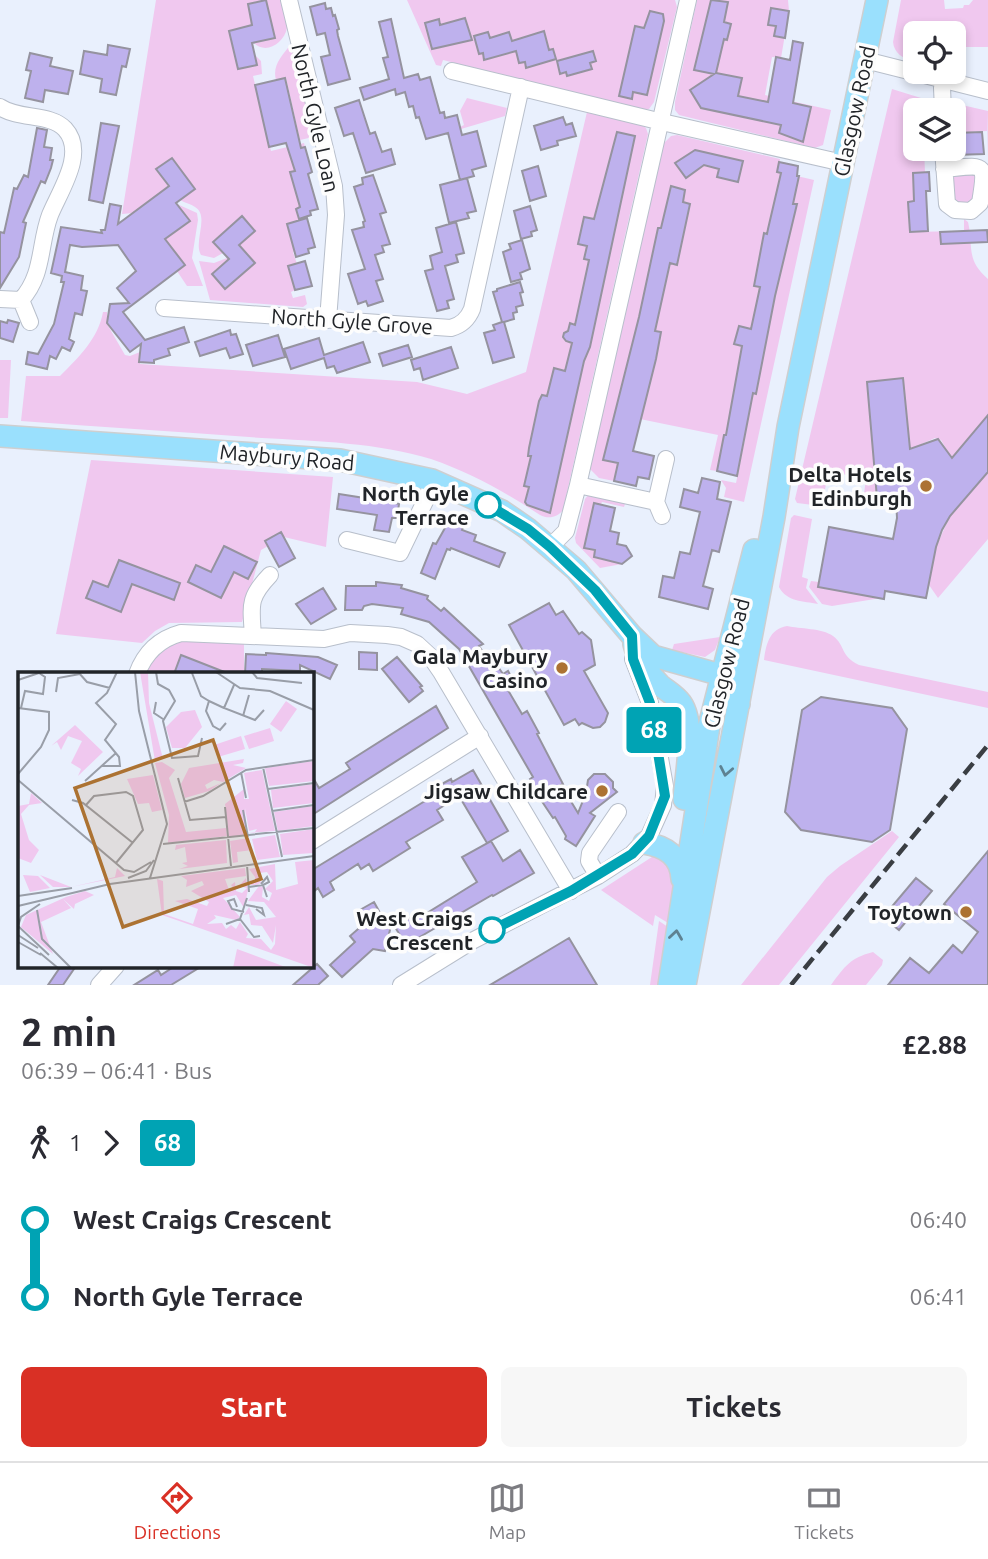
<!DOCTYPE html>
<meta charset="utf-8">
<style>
body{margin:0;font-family:Ubuntu,sans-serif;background:#f7f7f7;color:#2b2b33;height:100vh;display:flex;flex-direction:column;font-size:26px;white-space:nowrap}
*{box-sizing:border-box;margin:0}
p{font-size:23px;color:#7c7c81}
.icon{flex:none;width:38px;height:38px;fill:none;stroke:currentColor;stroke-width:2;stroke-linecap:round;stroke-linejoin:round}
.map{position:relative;height:985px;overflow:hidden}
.side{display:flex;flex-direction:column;background:#fff;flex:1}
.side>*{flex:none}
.badge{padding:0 14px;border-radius:5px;font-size:24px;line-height:46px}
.buttons{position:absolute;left:903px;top:21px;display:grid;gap:14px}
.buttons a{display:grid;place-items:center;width:63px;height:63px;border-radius:10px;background:#fff;box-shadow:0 4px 10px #0003;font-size:35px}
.map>.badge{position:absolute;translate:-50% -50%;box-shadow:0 0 0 4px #fff}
.legs{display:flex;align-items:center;gap:10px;height:77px;padding:0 21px;font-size:23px}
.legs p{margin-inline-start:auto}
.overview{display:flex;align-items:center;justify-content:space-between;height:119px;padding:0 21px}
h1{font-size:38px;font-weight:600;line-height:52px}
.primary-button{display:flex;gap:14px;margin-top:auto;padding:14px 21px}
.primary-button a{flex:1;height:80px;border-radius:10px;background:#d93025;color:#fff;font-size:28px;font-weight:600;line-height:80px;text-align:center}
.primary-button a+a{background:#f7f7f7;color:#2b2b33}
ul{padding:0 21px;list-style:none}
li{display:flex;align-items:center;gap:24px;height:77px;font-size:26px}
li i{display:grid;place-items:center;width:10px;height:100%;margin:0 9px;background:currentColor}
li i::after{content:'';width:18px;height:18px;margin:-9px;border:5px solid;border-radius:50%;background:#fff}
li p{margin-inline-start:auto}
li:first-child i{background:linear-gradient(#0000 50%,currentColor 0)}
li:last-child i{background:linear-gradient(currentColor 50%,#0000 0)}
.dock{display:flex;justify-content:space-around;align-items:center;height:98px;border-top:2px solid #e1e1e2;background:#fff;font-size:19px;color:#7c7c81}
.dock a{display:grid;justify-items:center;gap:4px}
.dock .current{color:#d93025}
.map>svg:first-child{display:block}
.green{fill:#f0c8ef}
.building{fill:#beb1ed;stroke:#95939f;stroke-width:2}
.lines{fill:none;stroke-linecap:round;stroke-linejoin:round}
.minor-casing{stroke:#b8bfcb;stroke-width:18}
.major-casing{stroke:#cecfd0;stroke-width:24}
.minor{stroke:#fff;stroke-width:16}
.major{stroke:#9ae0fd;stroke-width:21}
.rail{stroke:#3a3e43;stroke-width:4.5;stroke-dasharray:14 7;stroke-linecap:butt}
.oneway{stroke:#5e8292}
.line-1-casing{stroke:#fff;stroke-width:16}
.line-1{stroke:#00a3b4;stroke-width:10}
.poi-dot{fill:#ac7232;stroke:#fdfdfd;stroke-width:2.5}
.stop-1-dot{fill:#fff;stroke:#00a3b4;stroke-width:3.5}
.labels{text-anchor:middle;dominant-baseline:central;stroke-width:7;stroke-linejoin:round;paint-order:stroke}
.street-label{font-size:21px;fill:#212428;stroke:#fdfdfd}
.poi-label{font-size:21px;font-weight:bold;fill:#212428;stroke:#fdfdfd;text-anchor:end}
.stop-label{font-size:21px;font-weight:bold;fill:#212428;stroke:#fdfdfd;text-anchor:end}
.inset-road{fill:none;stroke:#999ea8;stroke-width:2}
.view{fill:#ac7232;fill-opacity:0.15;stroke:#ac7232;stroke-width:3.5}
.inset-edge{fill:none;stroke:#212428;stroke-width:3.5}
</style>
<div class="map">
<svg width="988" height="985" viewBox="0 0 988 985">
<rect width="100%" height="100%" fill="#e9f0fd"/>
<!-- green -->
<path class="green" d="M156,0H266L248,4L252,25L229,31L238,69L257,65L254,54L261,61L262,74L253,76L271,151L304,143L305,147L289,152L295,171L290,172L300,207L296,209L299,220V250L293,252L297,264L289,266L295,290L291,292L293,298L305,295L307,304L303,307L210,300L199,261L214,263L227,258L223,253L214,258L201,255C193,242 210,216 195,207C191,204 185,203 180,200L195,189L172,158L157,169L169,186L150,201L174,233L190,221L177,204L197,213L198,220L192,258L203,286H187L177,271L185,265L141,207L133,213L122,214Z
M266,0H281C283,8 288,20 287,28C284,43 266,55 254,43L275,37Z
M407,0H675L677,7L654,102L649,109L643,110L443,60L441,66L436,65Z
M697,0H788L789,11L781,58L772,57L765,95L831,110L823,145L815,148L679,115L675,110V102Z
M901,0H944L945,9L963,8L964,5H969L973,0H988V47H964L962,33H915L913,35L914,61C903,59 894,53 893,42Z
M291,44L313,137L300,140L286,78L276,80C272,65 282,56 291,44Z
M892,89L921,98V102L906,104L908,129H915V149H924L925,172L913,173L914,201L908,202L910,232L964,231V219L968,222C974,247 965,259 988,279V415L958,451L955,464L941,440L935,438L915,447L912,475L903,379L867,382L877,498L863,502L866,478L829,472L821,506L797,503L795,499Z
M467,98L507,108L505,116L461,129L460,127L464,125L460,111Z
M949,102L988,111L987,158V131L954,133V110H949Z
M587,112L640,124L646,128L648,134L563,510C557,518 548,519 540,515C505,492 471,473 431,459C380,443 315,441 262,438C181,432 101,427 21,421L26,376H60C79,357 98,339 103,312H107V324L125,355L130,356L140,352V364L417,382L467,394L526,372Z
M677,135L780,159V162L798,166L797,176L814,180L744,502L724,497L726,488L721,480L736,483L745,439L724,435L717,471L710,470L718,435L640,419L610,431L603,460L618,463L614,481L599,478L590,469L664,143L671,136Z
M953,172L978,174L972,203L962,206L952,198Z
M0,360H11L8,418H0Z
M91,460L333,477L326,547L284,537L261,550L242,622L169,623L155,631L142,643L56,634Z
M988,472V539L938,598L929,585L936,547L950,516Z
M589,494L625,504L624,507L602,502L601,504L594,503L584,547L595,550L594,558L622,564L600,568L576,543L575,538L585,499Z
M794,515L812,519L802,577L808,579L806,588L818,604C803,601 787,602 779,587L791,518Z
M811,581L819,582L818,587L881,598L832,606L822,604L809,587Z
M787,626C800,629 822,628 833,636C846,646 840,656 859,665L988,692V708L764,660C766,645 769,629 787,626Z
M720,637L715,650L705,657L672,650L674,644Z
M177,641L244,644V673L146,674L153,659Z
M892,831L899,837L779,985H741L827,877L840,866Z
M655,855H661C678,881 673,894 668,923L655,915L653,926L601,890Z
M659,921L668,927L660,985H650Z
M873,952L883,960L882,965L866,985H831C845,966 850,958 873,952Z"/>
<!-- building -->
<path class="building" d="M266,0L275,38L252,43L257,65L238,69L229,31L252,25L248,4Z
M711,0L728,2L724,22L731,24L727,40L724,39L716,73L742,78L738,96L768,102L776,57L790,60L793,41L803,43L793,103L811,107L803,142L779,133L781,125L701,108L690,90L714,74L694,70Z
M325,3L326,9L331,8L333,16L335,15L339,29L337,30L338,36L350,79L328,85L321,57L330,55L325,33L317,35L310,7Z
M771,8L789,11L785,38L774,36L776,26L768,25Z
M650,11L663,14L664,21L647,95L633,92L632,99L619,96L635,26L644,28Z
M465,18L472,40L432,49L425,23L439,19L440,25Z
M391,19L404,78L418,74L420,80L430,77L440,113L444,112L445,118L457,115L462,135L477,131L486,166L472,170L474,176L460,180L448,133L426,139L419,117L416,118L413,106L409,107L405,92L396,95L395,89L364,100L360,88L389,79L383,58L388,57L379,22Z
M544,31L549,50L553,49L556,59L526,68L525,62L519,63L516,51L484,60L483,53L479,54L474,36L488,32L490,38L509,32L512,41Z
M108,45L130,49L126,67L122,66L116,95L100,92L102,79L80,74L84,51L107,55Z
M593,51L596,61L590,63L592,69L567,76L566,72L560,74L557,61Z
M30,53L52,58L50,66L73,71L68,94L45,90L43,102L25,98L31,71L26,70Z
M285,78L301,148L305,147L312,172L308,174L318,209L310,211L311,215L299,219L296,209L300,207L290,172L295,171L286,143L269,147L255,85Z
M359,100L370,134L375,132L382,152L391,149L395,164L366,173L353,133L344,136L335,108Z
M563,117L566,125L572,123L576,136L557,141L558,145L541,150L534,126Z
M101,123L119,126L103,203L89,200Z
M37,128L47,130L44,147L52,148L50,160H53L51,168L45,183L41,181L23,222L26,223L19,257L0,288V232L4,233L14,188L17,189L24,175L28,177Z
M617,132L635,136L590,347L584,361L550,513L527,505L525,502L529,487L524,486L531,456H528L529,448L539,401L542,395L547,396L554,368L565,371L572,343L566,341L563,337L564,333L568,331L570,323L575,325L589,260L584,259L587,246L578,244L584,217L594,219Z
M982,132L984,154L954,155V133Z
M695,150L743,161L738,182L717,177L719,169L704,165L686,178L675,163Z
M172,158L195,189L176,203L190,221L165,239L185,265L123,312L145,340L184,327L189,342L168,349L170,355L154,360V363L139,362L141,344L130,352L107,323L110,304L129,303L117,288L136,271L118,245L82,247L70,245L65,272L83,276L81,290L87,291L82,315L75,313L69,339L74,342L70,351L62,347L56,359L50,356L47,369L26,364L28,352L38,354L54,324L64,282H61L62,276L51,273L61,227L102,233L101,230H105L110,204L121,206L118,224L169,186L156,169Z
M779,162L798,166L797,176H799L793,204H797L775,296L756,394L753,393L737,476L717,471L724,435H726L742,346L734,344L739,326L751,329L760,287L754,286L764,233L767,234L768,229L781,173L777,172Z
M538,166L546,196L530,201L522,171Z
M929,172L930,191H926L928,231L910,232L908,202L914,201L913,173Z
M373,175L386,212L380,214L390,244L382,246L384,252L375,255L383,279L376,281L383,301L368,306L366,301L358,304L348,274L365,269L352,230L364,227L363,222L365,221L354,187L363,184L362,178Z
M467,178L476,211L467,213L469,218L449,223L440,185Z
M671,186L685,190L683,202L690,204L677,265L670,263L655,331L661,332L656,359L633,451L654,456L649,479L638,477L636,486L614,481L618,463L603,460L639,317L658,228H661Z
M530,206L537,230L531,232L532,236L521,239L514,211Z
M242,216L255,231L239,245L255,263L225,289L212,274L229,259L213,242Z
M307,218L315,247L308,249L309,253L296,257L287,224Z
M456,222L464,253L456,255L458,262L445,266L454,299L447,301L449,308L437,311L425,271L433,269L430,256L442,252L436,228Z
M987,230L988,242L941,244L940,232Z
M522,240L530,269L520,273L522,279L511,282L503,252L511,249L509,244Z
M305,261L312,286L295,290L288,266Z
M520,282L523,292L520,293L523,305L516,307L517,312L513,313L514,319L504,322L514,357L493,363L484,333L495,330L493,325L502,322L493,292L497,291V289Z
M8,320L19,323L13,342L0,338V321L7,323Z
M230,330L231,335L236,334L243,354L230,358L226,348L200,356L195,342Z
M278,335L285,357L253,366L246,345Z
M319,338L324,355L363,342L370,362L337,373L334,366L327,368L324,358L291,369L284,349Z
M408,345L412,357L383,366L379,354Z
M451,347L458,368L423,380L420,368L414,370L411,360Z
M903,378L910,449L938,439L952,458L988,415V472L950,516L942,530L936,547L926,598L885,591L884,599L818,587L829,527L893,539L897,518L896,497L877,498L867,382Z
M702,478L720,482L717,499L731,502L719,552L712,550L703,586L713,589L708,609L659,597L663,576L674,578L680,552L690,554L700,512L680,507L684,489L698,493Z
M339,494L371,499V496L399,504L397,518H392L389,532L374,530L377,515L337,509Z
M594,503L615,508L610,531L619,533L617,544L626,546L632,556L622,564L594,557L595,550L584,548Z
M450,519L464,525L462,530L476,535L474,541L505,553L499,567L451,548L450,550L447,549L435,579L421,573L433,543L436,544Z
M281,532L295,558L279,567L265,541Z
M224,546L257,562L248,579L234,572L221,598L188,582L196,565L211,572Z
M119,560L180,583L174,600L132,584L121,612L86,598L93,581L108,587Z
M376,582L402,585L401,588L428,596L427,599L441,611L444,608L483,644L479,646L490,663L494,661L503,674L508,671L513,680L505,685L522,714L527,711L539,733L537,734L563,784L561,785L578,813L586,793L588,780L594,774H605L613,782V788L617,792L590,813L595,816L576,846L565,839L566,836L555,817L553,818L541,800L530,779L533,777L459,649L429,622L401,614L403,608L372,604L364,606L362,610H345L346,586H376Z
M323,588L336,609L311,624L296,604Z
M549,603L556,615L563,611L579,634L582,632L591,640L595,665L584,671L608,713L605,722L600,727L593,728L582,723L579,725L575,719L564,725L509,625Z
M359,652L377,653V670L359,669Z
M266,653L318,657L337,665L330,679L300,665V671L262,669V674H245L246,654L266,655Z
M181,655L227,673V674H174Z
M397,657L422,686L420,687L423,691L409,702L382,669Z
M821,697L892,708L907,729L890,830L872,842L801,830L785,812L802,710Z
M436,706L448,728L312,815V776L319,788L350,769L346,763Z
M473,770L508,831L487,843L459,796L437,810L443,820L406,842L410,848L373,871L369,864L361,869L358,864L330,882L334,890L323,897L318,888L312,893V870L443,790L440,785L451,779L452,782Z
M491,841L503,861L520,850L534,873L493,896L492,895L406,945L395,927L420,912L422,916L477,882L462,857Z
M988,851V985H888L910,958L929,973L953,945L962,953L978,932L944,904Z
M916,878L932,891L899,930L883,917Z
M374,902L385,922L393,917L385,951L373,949L342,977L330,965L355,942L350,936L365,923L358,911Z
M569,938L597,985H490Z
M317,964L328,976L318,985H293Z
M61,966H76L63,985H48Z
M175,966H202L171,985H134L158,970L161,975Z"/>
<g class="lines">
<defs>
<path id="minor" d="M289,0L334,186L336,215L328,320
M865,60L988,91
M452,71L662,122L843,163
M0,107C19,120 50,113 65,129C87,153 59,192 50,215C39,244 44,275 21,300L0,299
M943,110L942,88L944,80
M943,149L947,204L955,210L971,211L980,203C987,161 985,165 944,169
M21,300L30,322
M164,308L451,328C462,325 468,319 472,309L521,87
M578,485L656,502
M662,516L656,502L666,459
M347,540L400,553L428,495L432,480
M550,547L566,531L578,485L688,0
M253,636C251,605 248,598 270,575
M137,674C145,652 159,639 181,633L324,639L350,633L387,635L401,637L417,644L430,656L441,672L571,891
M312,841L480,736
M598,876L589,861L590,853L618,812
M99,985L116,966
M401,985L472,941L598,876L632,854L649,836L663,805L665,786L650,703L633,659"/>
<path id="major" d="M0,436L340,460L432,480L502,511L528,529L576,570L632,636L653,656L721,675L731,685L739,704
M634,644C638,660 649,674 660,685C667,691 675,695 681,703C696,724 686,774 684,799
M644,843C665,846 681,856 682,879
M669,985L709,726L754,550
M685,985L774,517L788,427L877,0"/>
</defs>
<!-- minor casing -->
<use href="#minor" class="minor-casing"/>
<!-- major casing -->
<use href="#major" class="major-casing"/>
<!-- minor -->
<use href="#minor" class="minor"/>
<!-- major -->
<use href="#major" class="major"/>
<!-- rail -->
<path class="rail" d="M791,985L988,745"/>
</g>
<!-- one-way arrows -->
<defs><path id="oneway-chevron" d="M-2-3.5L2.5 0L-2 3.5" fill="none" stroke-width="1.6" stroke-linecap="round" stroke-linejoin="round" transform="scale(1.75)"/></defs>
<g class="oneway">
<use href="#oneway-chevron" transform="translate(726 771) rotate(101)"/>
<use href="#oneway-chevron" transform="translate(676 935) rotate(-82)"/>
</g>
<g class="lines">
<defs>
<path id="line-1" d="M488,505L528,529L550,547L595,590L632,636L633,659L650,703L665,796L649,836L632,854L571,891L492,930"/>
</defs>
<!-- line-1 casing -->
<use href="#line-1" class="line-1-casing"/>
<!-- line-1 -->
<use href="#line-1" class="line-1"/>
</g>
<!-- markers -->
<g class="poi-dot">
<circle cx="926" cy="486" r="7"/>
<circle cx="562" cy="668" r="7"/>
<circle cx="602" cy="791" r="7"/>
<circle cx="966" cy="912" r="7"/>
</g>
<g class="stop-1-dot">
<circle cx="488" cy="505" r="12"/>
<circle cx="492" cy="930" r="12"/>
</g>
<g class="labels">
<!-- street labels -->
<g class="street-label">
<text transform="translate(854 111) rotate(-78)">Glasgow Road</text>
<text transform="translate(316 118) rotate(77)">North Gyle Loan</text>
<text transform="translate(352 321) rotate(4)">North Gyle Grove</text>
<text transform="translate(287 457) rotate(5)">Maybury Road</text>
<text transform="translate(726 663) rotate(-76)">Glasgow Road</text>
</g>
<!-- poi labels -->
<g class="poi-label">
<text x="912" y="474">Delta Hotels<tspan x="912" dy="24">Edinburgh</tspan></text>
<text x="548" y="656">Gala Maybury<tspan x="548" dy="24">Casino</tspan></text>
<text x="588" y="791">Jigsaw Childcare</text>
<text x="952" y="912">Toytown</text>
</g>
<!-- stop labels -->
<g class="stop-label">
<text x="469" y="493">North Gyle<tspan x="469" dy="24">Terrace</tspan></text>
<text x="473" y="918">West Craigs<tspan x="473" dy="24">Crescent</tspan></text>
</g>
</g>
<!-- overview -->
<g transform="translate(18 672)">
<rect width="296" height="296" fill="#e9f0fd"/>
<path d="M122,0H130L131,31L145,87L137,89ZM268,29L279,37L263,60L252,52ZM177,38L184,55L167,76H154L148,55L163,40ZM57,53L85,80L60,104L63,97L53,91L64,69L50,64L43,78L39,70L33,74ZM252,56L256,69L231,77L226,64ZM223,64L227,77L200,85L196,73ZM226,87L225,91L215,93L228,96L205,110L196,108L187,113L189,117L203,111L191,119L167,126L163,112L171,96ZM296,89V109L251,114L247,96ZM144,90L157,98L151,106L168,160L208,156L209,164L150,171L151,143L137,91ZM244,98L257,159L230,161L237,160L239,157L231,159L227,136L228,163L211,165L207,132L226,117V127H231L226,101ZM135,103L144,138L134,140L131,131L120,132L109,107ZM296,112V131L255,136L253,118ZM13,121L24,131L11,133L3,142L11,168L21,178L13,191L0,186V134L11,132ZM296,134V154L260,159L256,140ZM296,157V181L265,183L262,162ZM257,163L262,185L239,188L234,167ZM231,166L234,178L219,180L220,190L215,191L212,169ZM208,168L209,191L161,197L170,194L164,191L169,190L167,175L157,178L158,173ZM296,188V296L144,243L139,207L145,209L146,242L175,252L180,237L157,229L169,227L189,234L191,230L173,219L186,213L184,209L168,215L169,208L163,204L227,196L228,204L207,207L211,218H217L213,213L217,210L218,219L224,221L229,216L221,214L228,206L230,218L226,236L218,223L205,226L222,245L218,248L196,243L198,246L189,252L204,251L208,257L213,253L218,257L222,250L230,262L228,266L243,267L253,278L257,272L258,253L255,271L244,254L233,253L231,242L226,243L231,235L238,248L258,245L246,230L230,229L241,214L245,215L244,225L251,229L254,221L247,217L255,209L249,200L241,201L243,211L238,213H233L232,208L237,212V205L231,197L257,192L258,218L280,212L277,190ZM99,196L107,204L53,215H35L22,203L53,215L97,205ZM5,203L20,204L32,216L12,220ZM67,219L76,223L57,232L56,237L45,227L53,236L23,250L35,282L3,255L8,243L48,225ZM219,277L230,281L270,296H215Z" fill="#f0c8ef"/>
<path class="inset-road" d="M117,0L121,39L149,152L132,206M138,0L140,12L151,18L157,29L145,49L154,86L180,84L184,66M198,0L222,16L252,19L296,38M234,0L239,6L284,11M61,1L69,10L92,16M174,1L183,24L191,29M0,8L21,1M216,13L206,36L237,48L246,38M38,20L40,6L62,2M138,30L136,41L145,47M0,36L31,40V58L23,75L0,102M3,36L7,19L25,22L27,5L21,1M206,36L191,29L188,39L195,54L202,58L208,51M225,44L231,23M83,94H102L101,85L87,68L98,52L78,31L89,21L99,0M245,95L264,185M223,100L228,126M160,106L172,148L208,145M0,108L106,198L116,200L133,190M67,109L98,81M250,117L296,111M54,128L65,131L115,171M166,130L185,124L228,98L296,88M68,133L76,124L108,120L115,124L125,158L98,191M207,135L213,194M225,138L230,165M254,139L296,133M145,172L296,156M229,193L231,220M110,206L128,199L136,188M243,212L249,205L251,210L245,213M231,215L245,213L249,225M0,224L54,216M22,232L3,245L0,254L31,283M228,233L244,236L246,243L238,237M0,234L92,212L296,184M219,235L216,227L210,229L214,237L226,240M19,238L24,267L53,296M222,247L236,265L242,264M208,252L222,247L229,226M0,263L20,276M0,270L23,283M22,281L40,296"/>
<path class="view" d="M195,68L243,207L105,255L57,116Z"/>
<rect width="296" height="296" class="inset-edge"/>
</g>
</svg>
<div class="buttons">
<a><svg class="icon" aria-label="locate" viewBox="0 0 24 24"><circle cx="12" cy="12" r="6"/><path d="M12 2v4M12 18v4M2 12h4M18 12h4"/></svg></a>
<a><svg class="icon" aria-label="layers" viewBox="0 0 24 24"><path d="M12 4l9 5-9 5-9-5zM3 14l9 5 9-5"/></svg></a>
</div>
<b class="badge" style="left:654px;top:730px;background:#00a3b4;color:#fff">68</b>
</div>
<section class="side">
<div class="overview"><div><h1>2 min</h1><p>06:39 – 06:41 · Bus</p></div><b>£2.88</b></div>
<div class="legs"><svg class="icon" aria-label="walk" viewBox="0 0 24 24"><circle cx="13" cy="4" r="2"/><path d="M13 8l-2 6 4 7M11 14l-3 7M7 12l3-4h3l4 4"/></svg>1<svg class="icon" aria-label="forward" viewBox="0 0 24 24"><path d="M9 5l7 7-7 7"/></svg><b class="badge" style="background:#00a3b4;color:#fff">68</b></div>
<ul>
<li><i style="color:#00a3b4"></i><b>West Craigs Crescent</b><p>06:40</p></li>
<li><i style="color:#00a3b4"></i><b>North Gyle Terrace</b><p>06:41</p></li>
</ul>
<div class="primary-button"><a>Start</a><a>Tickets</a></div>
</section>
<nav class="dock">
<a class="current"><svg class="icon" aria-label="directions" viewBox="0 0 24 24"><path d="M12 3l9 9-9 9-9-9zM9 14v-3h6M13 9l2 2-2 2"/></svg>Directions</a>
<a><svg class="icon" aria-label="map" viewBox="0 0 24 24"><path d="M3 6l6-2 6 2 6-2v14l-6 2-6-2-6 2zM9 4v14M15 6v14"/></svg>Map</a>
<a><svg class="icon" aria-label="tickets" viewBox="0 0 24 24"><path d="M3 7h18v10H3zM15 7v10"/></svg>Tickets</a>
</nav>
